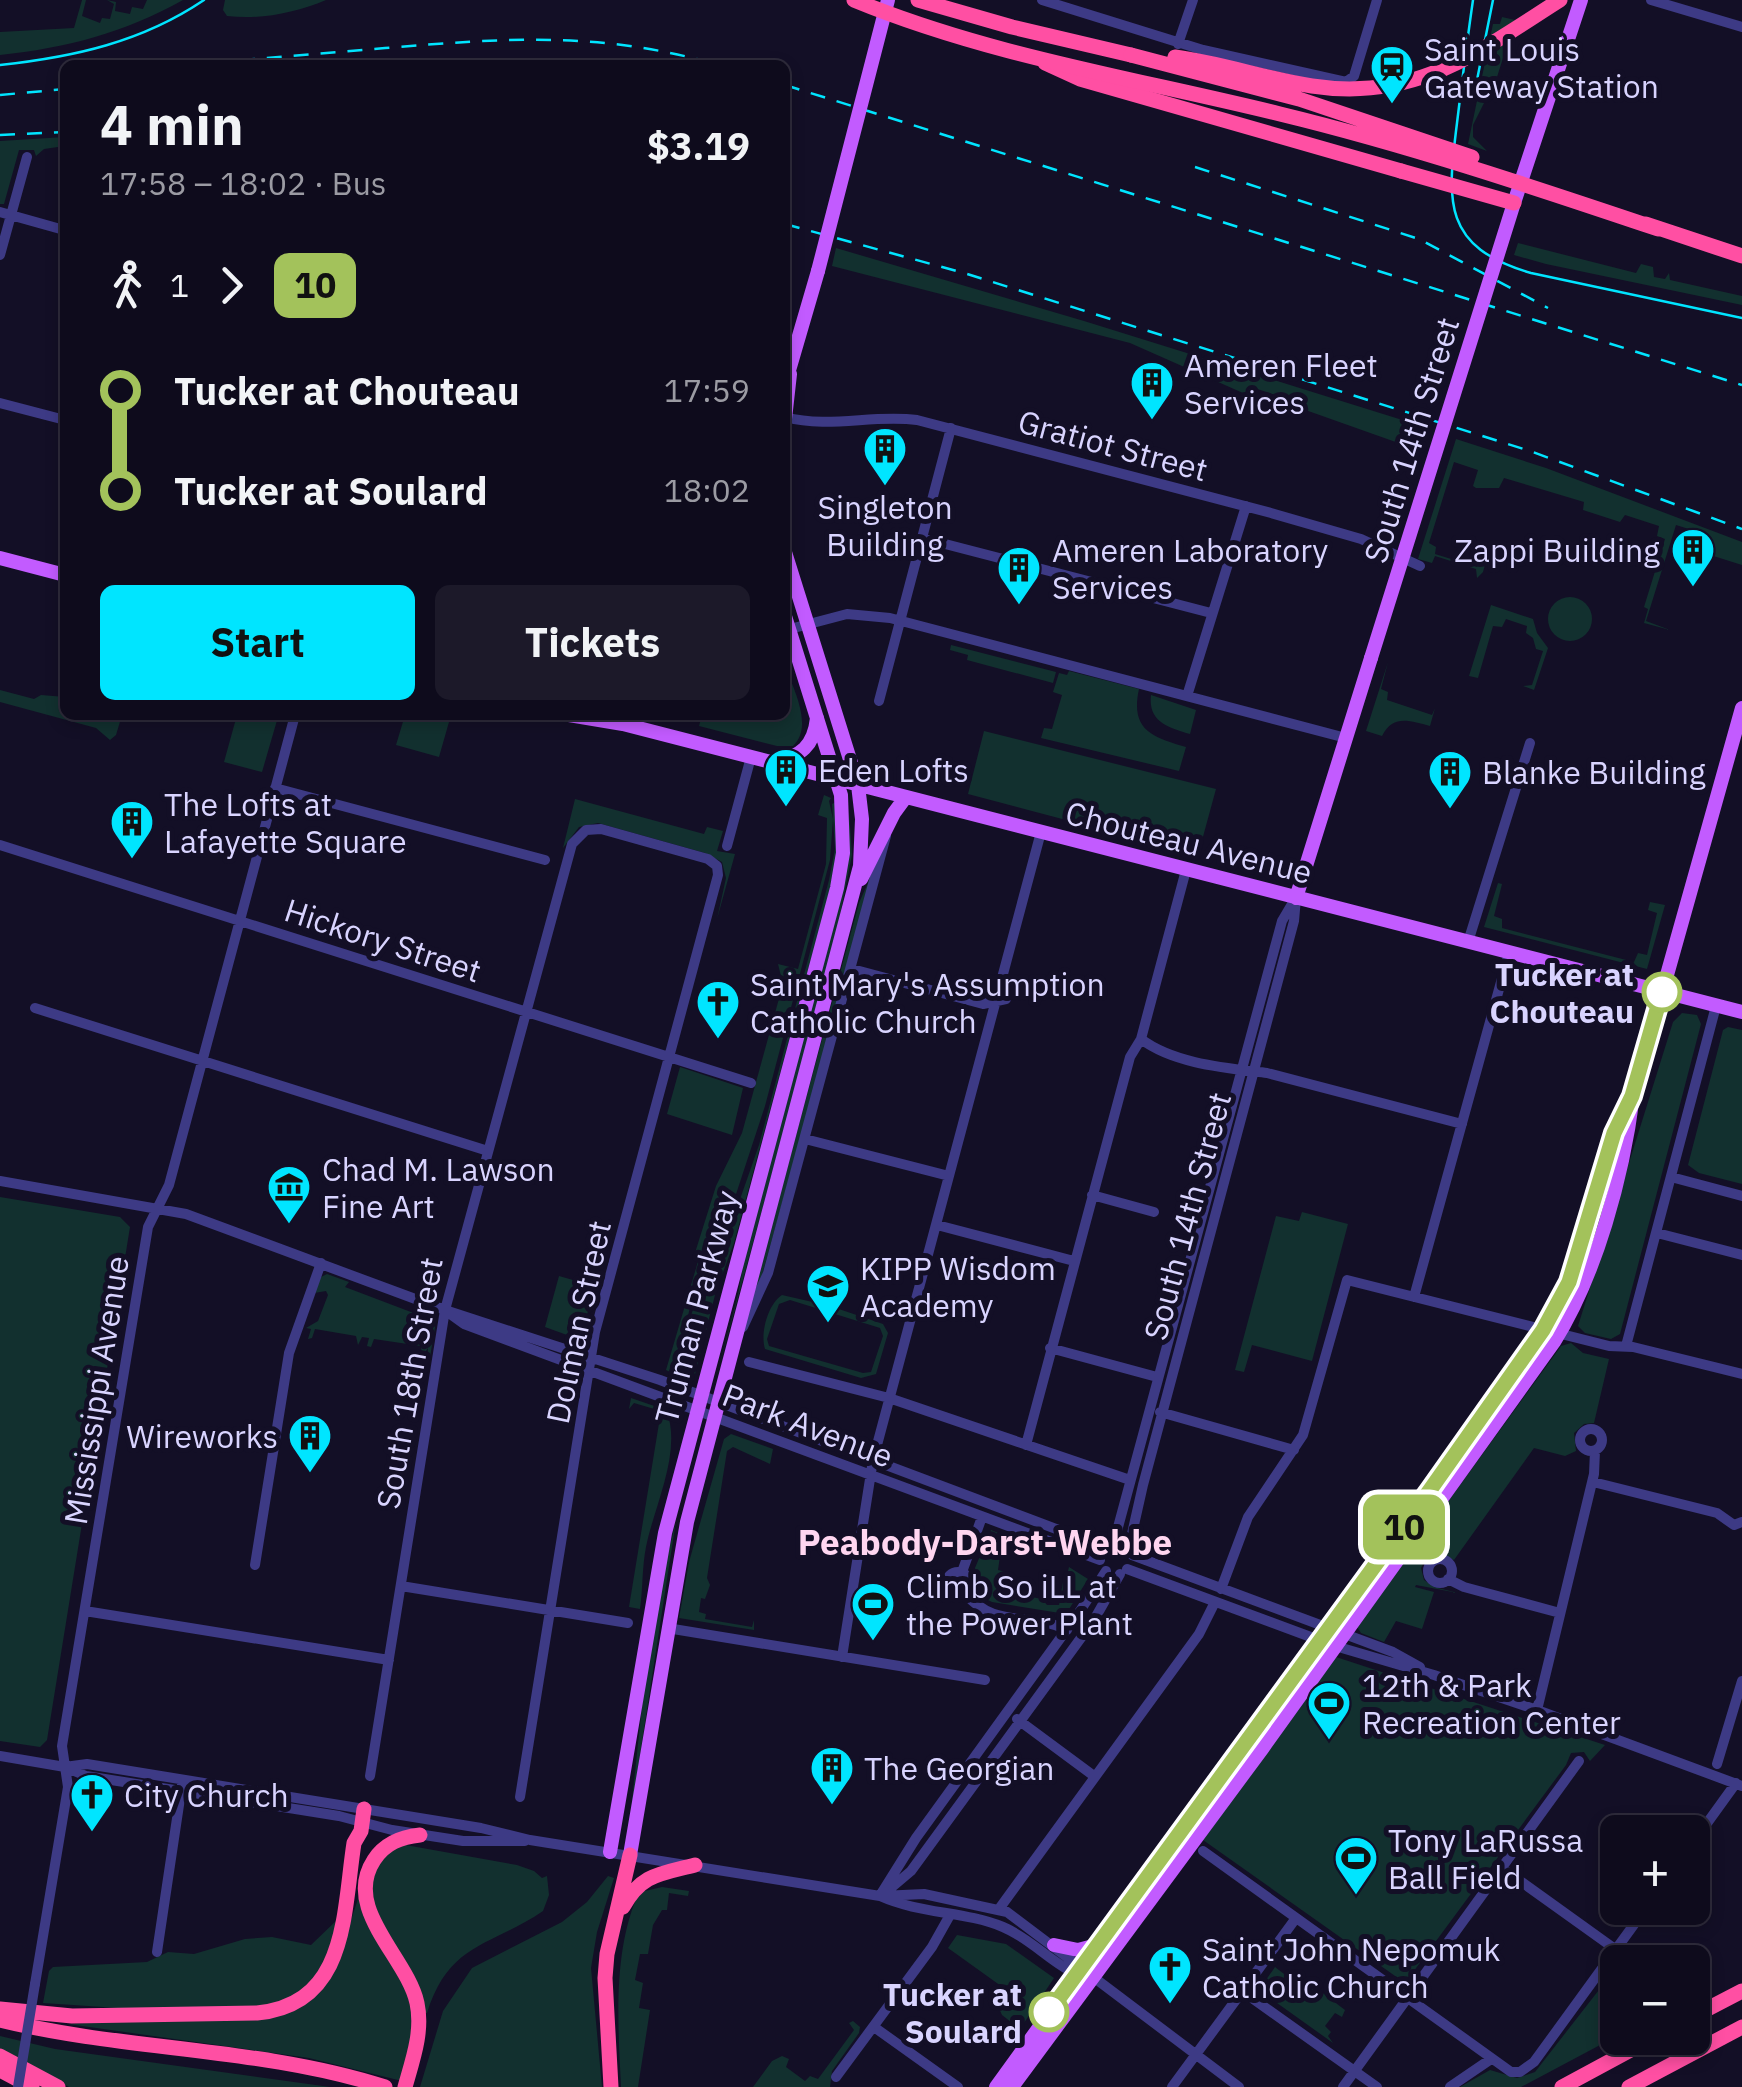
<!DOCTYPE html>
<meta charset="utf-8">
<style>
body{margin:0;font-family:"IBM Plex Sans",sans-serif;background:#1c1929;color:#f1f3f6;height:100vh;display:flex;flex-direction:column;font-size:38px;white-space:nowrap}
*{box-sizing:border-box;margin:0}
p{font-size:32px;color:#9b9ba3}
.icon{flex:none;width:55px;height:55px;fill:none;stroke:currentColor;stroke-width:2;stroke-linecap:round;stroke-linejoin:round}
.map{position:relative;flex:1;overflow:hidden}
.side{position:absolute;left:60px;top:60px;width:730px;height:660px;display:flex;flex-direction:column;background:#0e0b1c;border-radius:15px;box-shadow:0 5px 15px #0003,0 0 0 2px #2e2b3b}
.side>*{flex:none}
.badge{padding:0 20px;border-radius:15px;font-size:35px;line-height:65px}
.controls{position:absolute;left:1600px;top:1815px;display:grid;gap:20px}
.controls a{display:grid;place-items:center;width:110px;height:110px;border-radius:15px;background:#0e0b1c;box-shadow:0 5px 15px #0003,0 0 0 2px #2e2b3b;font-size:50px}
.map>.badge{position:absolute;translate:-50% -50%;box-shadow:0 0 0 5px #fff}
.legs{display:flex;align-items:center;gap:15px;height:110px;padding:0 40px;font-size:32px}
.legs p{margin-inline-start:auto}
.head{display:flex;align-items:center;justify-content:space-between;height:170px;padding:0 40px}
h1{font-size:55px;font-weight:800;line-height:75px}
.action{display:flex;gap:20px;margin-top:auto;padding:20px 40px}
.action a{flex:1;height:115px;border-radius:15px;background:#00e5ff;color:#111;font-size:40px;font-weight:800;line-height:115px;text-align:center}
.action a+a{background:#1c1929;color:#f1f3f6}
ul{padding:0 40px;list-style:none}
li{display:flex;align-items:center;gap:35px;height:100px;font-size:38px}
li i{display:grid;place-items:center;width:15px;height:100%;margin:0 12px;background:currentColor}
li i::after{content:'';width:25px;height:25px;margin:-12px;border:8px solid;border-radius:50%;background:#0e0b1c}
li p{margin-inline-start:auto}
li:first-child i{background:linear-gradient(#0000 50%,currentColor 0)}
li:last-child i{background:linear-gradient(currentColor 50%,#0000 0)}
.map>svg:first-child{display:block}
.green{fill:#12302f;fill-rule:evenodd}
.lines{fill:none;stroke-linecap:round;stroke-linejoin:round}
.minor{stroke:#3d3a85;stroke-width:10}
.major{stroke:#c25bff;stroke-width:14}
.highway{stroke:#ff4fa3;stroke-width:15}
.tram{stroke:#00e5ff;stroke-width:2.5}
.rail{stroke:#00e5ff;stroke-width:2.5;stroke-dasharray:15 12;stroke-linecap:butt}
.minor-bridge{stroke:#3d3a85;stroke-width:10}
.major-bridge{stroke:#c25bff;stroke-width:14}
.highway-bridge{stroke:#ff4fa3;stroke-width:15}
.line-1-casing{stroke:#fff;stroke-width:22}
.line-1{stroke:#a3c25b;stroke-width:15}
.stop-1-dot{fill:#fff;stroke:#a3c25b;stroke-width:5}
.labels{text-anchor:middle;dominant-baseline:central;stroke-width:10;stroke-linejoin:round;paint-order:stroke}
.poi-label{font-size:32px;fill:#d9d4ff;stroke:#130f26;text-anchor:start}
.street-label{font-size:32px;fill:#d9d4ff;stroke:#130f26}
.stop-label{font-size:32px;font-weight:bold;fill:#d9d4ff;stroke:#130f26;text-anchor:end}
.neighbourhood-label{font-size:35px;font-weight:bold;fill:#ffd6f0;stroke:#130f26}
</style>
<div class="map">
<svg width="1742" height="2087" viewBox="0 0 1742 2087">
<rect width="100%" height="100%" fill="#130f26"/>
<!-- green -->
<path class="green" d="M82,0H86L82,16L100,23L102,18L110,19L114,4L107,0L116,2L115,11L130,14L132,7L143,9L147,0H183C124,33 66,48 0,55V32L74,28Z
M225,0H326C295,13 260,20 227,16L223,10Z
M1502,17L1515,20L1497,77L1473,125V137L1487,151L1468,144L1493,24H1500Z
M65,137V146L44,149L36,156L34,150H19L4,204H0V141Z
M1518,243L1636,273L1641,264L1653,267L1654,277L1665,279L1669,273L1670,280L1742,296V305L1546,264L1514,255Z
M836,248L1084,321L1428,428L1421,451L1297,407L1285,398L1251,387L1248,392L1243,393L1130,343L832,266Z
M1456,439L1546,468L1742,542V565L1704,553L1703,556L1687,547L1692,530L1676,525L1646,621L1670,630L1644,623L1648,609L1644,607L1665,539L1657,536L1659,526L1625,515L1620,522L1583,510L1584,502L1504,478L1499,488H1476L1473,486L1478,470L1454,462L1429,543L1436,547L1435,554L1477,567L1480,561H1486L1483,572L1477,578L1476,569L1435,556L1432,563L1418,559Z
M1548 619a22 22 0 1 1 44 0a22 22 0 1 1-44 0Z
M1491,605L1533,619L1537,633L1548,648L1534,690L1523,686L1532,685L1543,651L1536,649L1533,638L1526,633L1527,626L1506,619L1502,627L1493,626L1478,678L1469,676Z
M951,645L1056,672L1053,683L967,660L968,655L950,650Z
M1388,662L1381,689L1388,692L1387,700L1432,715L1435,708L1430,726C1410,721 1393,714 1382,736L1366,731Z
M785,665C793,689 814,726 793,746H777L699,726L702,715H763L776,718L777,715H785Z
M1069,671L1139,689C1130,730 1152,737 1186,747L1179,771L1041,738L1044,728L1052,729L1062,695L1053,692L1059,673L1067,675Z
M0,690L34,699L41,695L65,697V715H122L116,735L110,740L96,728L0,702Z
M1151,695L1196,710L1190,734C1168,727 1148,722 1151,695Z
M237,715L278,717L262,772L224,762Z
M405,715H451L439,757L396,745Z
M984,731L1216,789L1198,855L968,794Z
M824,795L831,798L829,801L833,819L830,860L765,1106L719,1246L692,1299L679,1353L670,1372L666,1370L699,1258L694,1256L716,1186L742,1133L783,984L778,964L798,969L826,864L827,818L818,815Z
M575,799L704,834L707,827L723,831L717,851L735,854L717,919L726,878L722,862L705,853L598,823L579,827L563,848Z
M836,802L838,848L831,885L734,1243L716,1291L695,1374L692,1373L683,1354L690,1318L703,1282L725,1242L759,1145L829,880L835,849L832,804Z
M849,812L852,855L833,950L716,1378L738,1294L746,1250L847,868Z
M878,860L762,1275L752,1298L859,903Z
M1498,883L1502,884L1494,916L1502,919V928L1634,962L1638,953L1647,955L1657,913L1648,910L1650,902L1665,905L1647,969L1484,927Z
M1682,1013L1697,1015L1701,1024L1620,1334L1611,1339L1585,1333L1578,1326L1673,1022Z
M1728,1027L1742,1030V1184L1699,1173L1688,1165L1723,1030Z
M680,1067L743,1088L732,1135L667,1114Z
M0,1197L120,1217L130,1227L47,1740L40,1747L0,1741Z
M1302,1212L1348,1224L1312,1361L1252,1345L1244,1372L1235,1370L1276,1216L1299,1221Z
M327,1274L349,1282L345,1287L432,1320L435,1327L430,1357L427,1358L428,1348L422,1357L421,1346L374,1339L371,1347L367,1346L369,1338L362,1337L358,1345L356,1336L315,1329L312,1338L308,1339L311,1329L306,1328L318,1321L328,1295L326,1291L314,1293L319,1278Z
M559,1276L594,1286L582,1336L578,1339L545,1327Z
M782,1295L830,1306L883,1324L888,1333L876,1374L861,1378L765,1349C760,1333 768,1304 782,1295ZM790,1300L880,1328L883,1336L871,1372L863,1373L769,1346L767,1339L779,1304Z
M1571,1343L1583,1353L1609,1359L1594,1423L1584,1424L1574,1433L1576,1451L1565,1456L1534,1448L1454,1560L1439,1552L1427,1556L1421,1568L1424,1580L1434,1587L1458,1593L1416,1585L1415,1587L1434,1592L1422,1629L1396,1621L1384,1642L1361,1633L1357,1627L1561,1346Z
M631,1398L666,1410C683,1450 654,1506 646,1547C642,1567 643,1588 640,1609L629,1607L661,1411L634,1403L629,1409Z
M698,1434L676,1521L630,1820L643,1696L664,1569Z
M731,1434L773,1449L770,1464L733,1447L727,1451L707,1578L710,1585L705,1599L701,1598L699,1612L706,1614L705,1619L752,1627L754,1620V1630L679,1618L689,1562L724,1439Z
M991,1530L1003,1535L998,1570L1006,1572L1005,1580L1017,1583L1016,1594L1042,1599L1047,1605H1059L1064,1576L1073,1574L1068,1571L1069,1567L1088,1579L1066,1614L992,1602L982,1597L975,1568Z
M1336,1657L1605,1745L1590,1761L1584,1752L1571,1753L1566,1765L1405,1983L1203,1840Z
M400,1844L517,1865L534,1871L542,1878L547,1876L549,1895L543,1911C492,1946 449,1942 427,2013H423C408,1982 365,1914 372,1881C375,1864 386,1855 400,1844Z
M608,1876L614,1878L597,1932L591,1968L602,2087H420L443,2011L472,1968L562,1922L587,1902Z
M662,1887L689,1891L688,1896L669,1893L667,1910H662L653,1925L648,1954H640L635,1980L643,1983L639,2008L650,2010L638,2087H621C618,2023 612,1947 641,1888L645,1891Z
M359,1896L404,1979L415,2018L402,2081L309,2058L68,2024L287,2012L345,1938Z
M338,1919L332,1950L315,1984L276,2007L148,2010L43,2003L49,1971L53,1967L147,1962L168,1952L194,1954L245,1939L272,1937L311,1945Z
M957,1935L1006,1944L1054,1978L1020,2029L1002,2015L994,1997L1001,1986L948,1948Z
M1275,1967L1297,1984L1303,1978L1345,2010L1342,2017L1335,2013L1325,2026L1331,2032L1328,2036L1333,2043L1259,1990Z
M1609,1977L1617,2036L1521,2087H1460L1490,2070L1517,2078L1535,2072Z
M853,2021L860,2027L859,2033L832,2071L830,2087H753L772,2061L782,2056L789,2059L786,2067L805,2081L810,2076L818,2079L854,2030L849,2023Z
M0,2036L55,2049L330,2087H69L0,2049Z"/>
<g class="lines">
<!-- minor -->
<path class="minor" d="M1042,0L1203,50L1346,82L1354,76L1377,0
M1651,0L1742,27
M1178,44L1193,0
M0,212L64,230
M0,255L27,157
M0,403L65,420
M785,417C830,429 872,414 917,420L1271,513L1361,539L1420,566
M922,538L1211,613
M790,629L847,614L890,618L1346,738
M1187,696L1246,506
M879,701L951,428
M275,788L545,860
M0,845L751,1083
M727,846L751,757
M1468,942L1530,743
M852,969L983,1004L1006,999
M35,1008L488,1151
M1141,1039C1174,1064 1227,1068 1267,1073L1462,1124
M805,1139L949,1176
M1671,1177L1742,1196
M0,1181L186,1214L445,1310L660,1380L1104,1547
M1092,1195L1154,1212
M937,1225L1074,1261
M1657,1233L1742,1255
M1414,1297L1509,953
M446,1311L464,1324L1100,1560
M743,1327L768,1273L886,836
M1626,1346L1716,1006
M1050,1348L1157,1377
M749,1362L889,1398L1130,1480
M1160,1412L1294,1450
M1580 1440a11 11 0 1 1 22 0a11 11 0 1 1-22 0Z
M1026,1445L1130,1057L1141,1039L1186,870
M1593,1482L1717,1513L1734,1525L1742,1522
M1114,1542L1282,921L1295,899
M1129,1547L1143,1485L1294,921L1296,898
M1132,1555L1393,1652L1420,1667
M1428 1571a12 12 0 1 1 24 0a12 12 0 1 1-24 0Z
M255,1565L289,1353L321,1263
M1127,1569L1335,1646L1434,1675L1537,1710L1742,1786
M962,1572L982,1517
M946 1584a12 12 0 1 1 24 0a12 12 0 1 1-24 0Z
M1448,1579L1464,1587L1560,1613
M401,1586L628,1623
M1221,1589L1248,1517L1303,1435L1347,1280L1609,1346L1633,1347L1742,1374
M965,1593C995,1630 1030,1611 1067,1630
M85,1611L389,1660
M667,1628L985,1680
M842,1657L873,1460L1041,832
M1537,1710L1594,1474L1595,1451
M1017,1719L1094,1776
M0,1756L65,1767L86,1776L339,1816L392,1830L463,1841H525
M1717,1764L1742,1681
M65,1767L87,1764L481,1828L530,1840L880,1896C920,1914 964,1911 1003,1927C1035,1940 1058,1972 1092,1979
M370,1776L445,1310L572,844L586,830L601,829L708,859L717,866L718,875L595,1332L520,1797
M1692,1844L1736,1783
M1203,1851L1511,2072H1520L1534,2062L1646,1908
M1502,1868L1615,1949
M885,1893L911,1871L1094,1620L1120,1574
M881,1894L916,1838L1080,1611L1106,1571
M881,1896L924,1894L1007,1912L1239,2087
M999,1909L1199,1634L1215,1602
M157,1952L182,1785
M35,1984L68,1787L62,1746L148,1227L169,1185L295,715
M1242,1991L1377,2087
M874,2027L958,2087
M836,2077L932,1947L950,1915
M1172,2087L1296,1918
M1343,2087L1579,1761
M1450,2087L1491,2059"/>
<!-- major -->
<path class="major" d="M1514,203L1581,0
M785,384L818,271
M785,419L790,374
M0,558L65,575
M569,715L623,724L1742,1012
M774,763C801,756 814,746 817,718
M861,879L894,813L905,798
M1296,898L1371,658
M610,1852L665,1533L837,888L843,853L841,795L785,616
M630,1855L687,1522L860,866L862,819L858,785L785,552
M1054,1945L1078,1950L1097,1945
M996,2087L1537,1340L1569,1282L1614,1133L1627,1106
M1012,2087L1262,1749L1554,1342C1596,1275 1623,1176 1633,1096L1742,708"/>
<!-- highway -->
<path class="highway" d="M918,0L1012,27L1131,55
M1045,63L1080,79L1401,171
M1646,224L1742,256
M623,1907C641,1874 660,1874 695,1865
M0,2009L72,2016L257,2013C348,2004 343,1914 354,1843L361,1831L364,1809
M1692,2017L1742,1991
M0,2020C126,2051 261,2047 385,2087
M0,2056L58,2087
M0,2070L32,2087
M405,2087C413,2059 423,2031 417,2003C407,1957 342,1909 374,1860C385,1843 401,1837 420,1835
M611,2087L605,1978L607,1954L630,1855
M1562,2087L1653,2038
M1629,2087L1742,2027"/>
<!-- tram -->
<path class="tram" d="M1473,0C1467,41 1462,82 1457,123C1447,202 1442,247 1531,273L1742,318
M0,65C74,57 142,42 204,0
M1473,100L1493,0"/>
<!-- rail -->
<path class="rail" d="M186,65C253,59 319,54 385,48C506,38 601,31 719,65
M785,85L1742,385
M0,95L65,89
M0,135L65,132
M1195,167L1419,239L1548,308
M785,224L964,273L1530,451L1742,529"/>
<!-- minor-bridge -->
<path class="minor-bridge" d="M18,2087L35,1984"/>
<!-- major-bridge -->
<path class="major-bridge" d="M818,271L888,0
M1371,658L1514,203"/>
<!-- highway-bridge -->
<path class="highway-bridge" d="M854,0C990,56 1138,79 1280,114C1408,145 1533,187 1658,229
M1131,55L1299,99L1472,157
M1175,57C1221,63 1266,79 1312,86C1416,102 1478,52 1560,0
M1401,171L1514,203"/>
</g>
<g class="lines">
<defs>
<path id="line-1" d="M1049,2012L1430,1490L1543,1330L1569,1282L1614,1133L1632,1096L1662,992"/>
</defs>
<!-- line-1 casing -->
<use href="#line-1" class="line-1-casing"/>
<!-- line-1 -->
<use href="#line-1" class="line-1"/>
</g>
<!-- icons -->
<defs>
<symbol id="station-pin" viewBox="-11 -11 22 30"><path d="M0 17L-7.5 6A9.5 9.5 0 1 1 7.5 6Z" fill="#00e5ff" stroke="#130f26"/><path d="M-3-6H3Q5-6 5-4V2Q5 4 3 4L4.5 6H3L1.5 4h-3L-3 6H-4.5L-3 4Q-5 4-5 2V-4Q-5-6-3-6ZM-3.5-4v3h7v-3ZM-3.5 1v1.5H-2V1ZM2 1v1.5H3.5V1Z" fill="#111"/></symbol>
<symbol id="building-pin" viewBox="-11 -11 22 30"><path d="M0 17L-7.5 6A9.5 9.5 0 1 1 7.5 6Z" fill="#00e5ff" stroke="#130f26"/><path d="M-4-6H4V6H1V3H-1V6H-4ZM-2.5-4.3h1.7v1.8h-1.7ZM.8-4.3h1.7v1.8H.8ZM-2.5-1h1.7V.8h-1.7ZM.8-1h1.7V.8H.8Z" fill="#111"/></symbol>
<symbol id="church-pin" viewBox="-11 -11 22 30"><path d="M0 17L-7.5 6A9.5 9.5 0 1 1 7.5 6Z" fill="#00e5ff" stroke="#130f26"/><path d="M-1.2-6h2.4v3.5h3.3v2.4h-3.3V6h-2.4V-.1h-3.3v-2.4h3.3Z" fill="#111"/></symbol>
<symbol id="museum-pin" viewBox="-11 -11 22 30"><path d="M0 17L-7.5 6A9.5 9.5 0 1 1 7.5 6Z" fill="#00e5ff" stroke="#130f26"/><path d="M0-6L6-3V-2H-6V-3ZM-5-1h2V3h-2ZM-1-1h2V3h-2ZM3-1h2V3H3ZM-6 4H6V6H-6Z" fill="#111"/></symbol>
<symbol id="school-pin" viewBox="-11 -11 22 30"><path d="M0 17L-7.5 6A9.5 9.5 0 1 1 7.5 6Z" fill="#00e5ff" stroke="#130f26"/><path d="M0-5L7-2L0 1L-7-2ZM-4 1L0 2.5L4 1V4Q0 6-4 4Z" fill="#111"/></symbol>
<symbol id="stadium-pin" viewBox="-11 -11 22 30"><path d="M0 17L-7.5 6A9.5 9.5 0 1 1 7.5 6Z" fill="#00e5ff" stroke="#130f26"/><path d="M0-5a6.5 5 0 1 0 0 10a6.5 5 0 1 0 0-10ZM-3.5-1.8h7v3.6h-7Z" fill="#111"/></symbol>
</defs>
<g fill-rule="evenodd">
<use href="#station-pin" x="1367" y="42" width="50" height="68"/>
<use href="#building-pin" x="1127" y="358" width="50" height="68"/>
<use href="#building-pin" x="860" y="424" width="50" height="68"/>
<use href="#building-pin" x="1668" y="525" width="50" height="68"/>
<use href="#building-pin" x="994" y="543" width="50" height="68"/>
<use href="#building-pin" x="761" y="745" width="50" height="68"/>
<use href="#building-pin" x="1425" y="747" width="50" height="68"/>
<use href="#building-pin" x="107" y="797" width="50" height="68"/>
<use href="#church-pin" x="693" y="977" width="50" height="68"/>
<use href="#museum-pin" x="264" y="1162" width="50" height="68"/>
<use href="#school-pin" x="803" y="1261" width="50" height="68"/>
<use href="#building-pin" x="285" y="1411" width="50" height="68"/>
<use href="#stadium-pin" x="848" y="1579" width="50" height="68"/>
<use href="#stadium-pin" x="1304" y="1678" width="50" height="68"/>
<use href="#building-pin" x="807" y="1743" width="50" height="68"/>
<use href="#church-pin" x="67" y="1770" width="50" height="68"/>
<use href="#stadium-pin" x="1331" y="1833" width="50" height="68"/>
<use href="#church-pin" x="1145" y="1942" width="50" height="68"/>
</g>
<!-- markers -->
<g class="stop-1-dot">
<circle cx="1662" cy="992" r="18"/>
<circle cx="1049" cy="2012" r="18"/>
</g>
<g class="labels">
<!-- poi labels -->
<g class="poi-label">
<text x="1424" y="49">Saint Louis<tspan x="1424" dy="37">Gateway Station</tspan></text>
<text x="1184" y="365">Ameren Fleet<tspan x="1184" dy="37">Services</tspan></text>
<text x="885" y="507" text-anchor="middle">Singleton<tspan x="885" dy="37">Building</tspan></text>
<text x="1052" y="550">Ameren Laboratory<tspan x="1052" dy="37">Services</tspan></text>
<text x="1660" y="550" text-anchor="end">Zappi Building</text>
<text x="818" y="770">Eden Lofts</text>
<text x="1482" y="772">Blanke Building</text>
<text x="164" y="804">The Lofts at<tspan x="164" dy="37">Lafayette Square</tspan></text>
<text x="750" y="984">Saint Mary's Assumption<tspan x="750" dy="37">Catholic Church</tspan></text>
<text x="322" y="1169">Chad M. Lawson<tspan x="322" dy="37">Fine Art</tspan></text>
<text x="860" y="1268">KIPP Wisdom<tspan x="860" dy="37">Academy</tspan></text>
<text x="278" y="1436" text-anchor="end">Wireworks</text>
<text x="906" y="1586">Climb So iLL at<tspan x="906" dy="37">the Power Plant</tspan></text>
<text x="1362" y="1685">12th &amp; Park<tspan x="1362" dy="37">Recreation Center</tspan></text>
<text x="864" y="1768">The Georgian</text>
<text x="124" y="1795">City Church</text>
<text x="1388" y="1840">Tony LaRussa<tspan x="1388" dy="37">Ball Field</tspan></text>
<text x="1202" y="1949">Saint John Nepomuk<tspan x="1202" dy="37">Catholic Church</tspan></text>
</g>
<!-- street labels -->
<g class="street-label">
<text transform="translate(1411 440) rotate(-73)">South 14th Street</text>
<text transform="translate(1113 445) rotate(15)">Gratiot Street</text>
<text transform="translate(1189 842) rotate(14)">Chouteau Avenue</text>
<text transform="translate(383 940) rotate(18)">Hickory Street</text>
<text transform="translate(1187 1216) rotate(-75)">South 14th Street</text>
<text transform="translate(696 1307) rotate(-75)">Truman Parkway</text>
<text transform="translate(578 1322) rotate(-78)">Dolman Street</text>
<text transform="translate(409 1383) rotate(-80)">South 18th Street</text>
<text transform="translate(96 1390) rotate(-81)">Mississippi Avenue</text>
<text transform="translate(808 1425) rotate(21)">Park Avenue</text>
</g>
<!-- stop labels -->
<g class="stop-label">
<text x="1634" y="974">Tucker at<tspan x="1634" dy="37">Chouteau</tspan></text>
<text x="1022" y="1994">Tucker at<tspan x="1022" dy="37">Soulard</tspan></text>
</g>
<!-- neighbourhood labels -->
<g class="neighbourhood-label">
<text x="985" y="1542">Peabody-Darst-Webbe</text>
</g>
</g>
</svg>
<div class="controls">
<a>+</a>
<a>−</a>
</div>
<b class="badge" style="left:1404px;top:1527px;background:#a3c25b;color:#111">10</b>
<section class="side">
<div class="head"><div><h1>4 min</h1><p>17:58 – 18:02 · Bus</p></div><b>$3.19</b></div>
<div class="legs"><svg class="icon" aria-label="walk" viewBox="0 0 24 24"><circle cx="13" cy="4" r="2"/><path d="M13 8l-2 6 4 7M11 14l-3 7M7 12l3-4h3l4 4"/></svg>1<svg class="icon" aria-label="forward" viewBox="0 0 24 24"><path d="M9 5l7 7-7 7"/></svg><b class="badge" style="background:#a3c25b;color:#111">10</b></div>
<ul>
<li><i style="color:#a3c25b"></i><b>Tucker at Chouteau</b><p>17:59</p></li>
<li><i style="color:#a3c25b"></i><b>Tucker at Soulard</b><p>18:02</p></li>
</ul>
<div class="action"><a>Start</a><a>Tickets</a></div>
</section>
</div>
